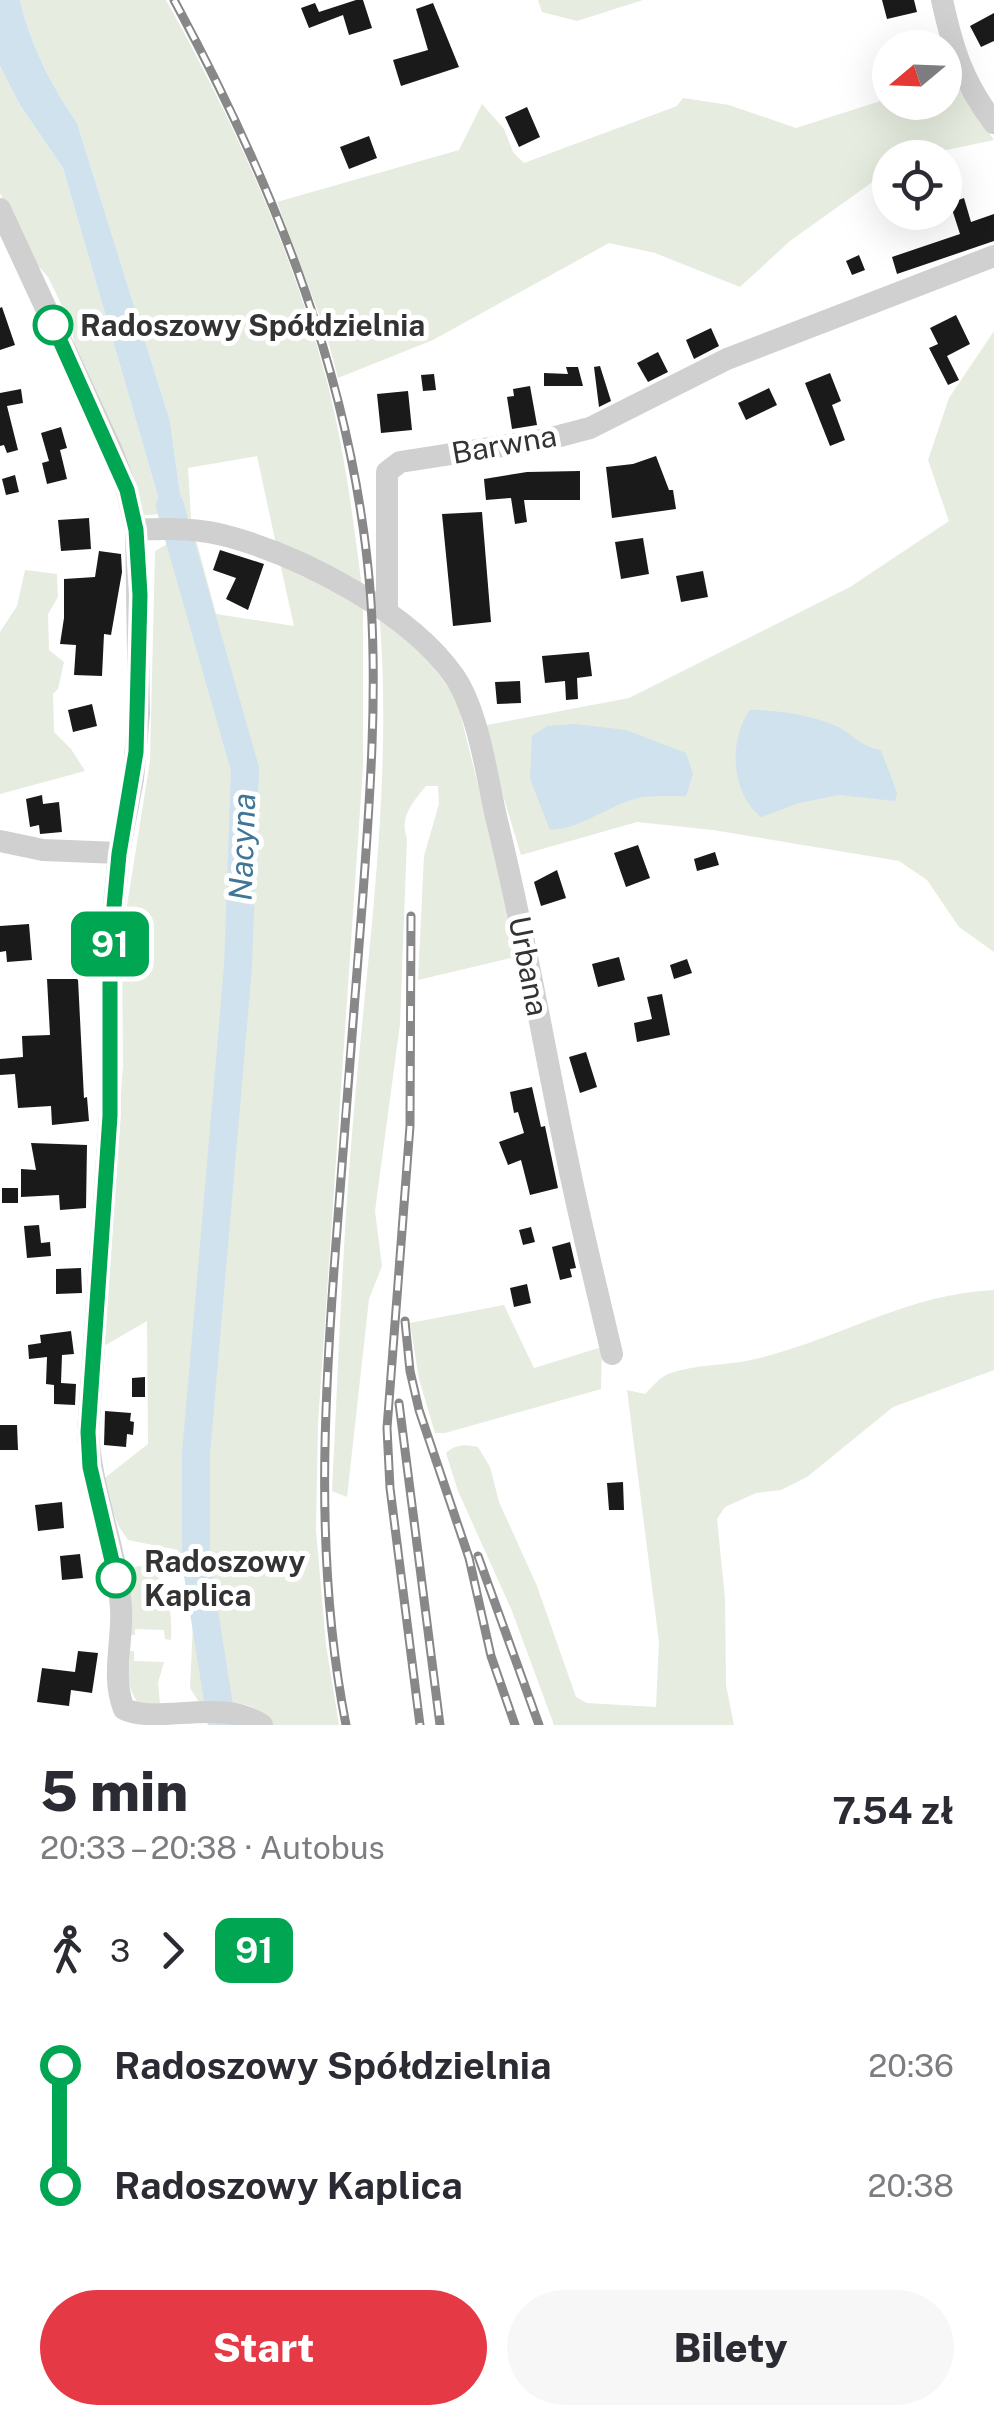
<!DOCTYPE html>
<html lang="pl">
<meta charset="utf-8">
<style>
body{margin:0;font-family:"Public Sans",sans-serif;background:#f7f7f7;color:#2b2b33;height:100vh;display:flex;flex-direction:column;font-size:38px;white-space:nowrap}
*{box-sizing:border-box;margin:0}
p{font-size:32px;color:#7c7c81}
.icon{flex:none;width:55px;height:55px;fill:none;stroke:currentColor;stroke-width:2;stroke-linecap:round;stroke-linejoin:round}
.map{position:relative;height:1725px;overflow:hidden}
.side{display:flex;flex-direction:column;background:#fff;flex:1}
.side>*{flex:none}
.badge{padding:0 20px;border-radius:15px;font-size:35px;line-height:65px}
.needle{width:65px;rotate:251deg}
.controls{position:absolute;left:872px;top:30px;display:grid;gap:20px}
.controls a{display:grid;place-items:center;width:90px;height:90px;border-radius:50%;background:#fff;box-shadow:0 10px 40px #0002;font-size:50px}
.map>.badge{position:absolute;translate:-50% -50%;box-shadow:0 0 0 5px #fff}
.legs{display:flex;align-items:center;gap:15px;height:110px;padding:0 40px;font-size:32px}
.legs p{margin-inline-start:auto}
.headline{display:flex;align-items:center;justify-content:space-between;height:170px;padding:0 40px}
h1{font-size:55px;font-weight:800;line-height:75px}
.primary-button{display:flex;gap:20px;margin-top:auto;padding:20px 40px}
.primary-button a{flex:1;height:115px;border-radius:60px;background:#e63946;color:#fff;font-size:40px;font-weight:800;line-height:115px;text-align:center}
.primary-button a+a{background:#f7f7f7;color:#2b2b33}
ul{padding:0 40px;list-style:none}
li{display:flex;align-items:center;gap:35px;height:120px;font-size:38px}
li i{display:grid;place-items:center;width:15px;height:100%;margin:0 12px;background:currentColor}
li i::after{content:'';width:25px;height:25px;margin:-12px;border:8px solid;border-radius:50%;background:#fff}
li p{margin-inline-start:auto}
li:first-child i{background:linear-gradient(#0000 50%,currentColor 0)}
li:last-child i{background:linear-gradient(currentColor 50%,#0000 0)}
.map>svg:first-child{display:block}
.green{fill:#e6ecdf}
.water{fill:#cfe2ee}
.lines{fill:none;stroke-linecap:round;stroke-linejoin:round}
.river{stroke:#cfe2ee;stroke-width:28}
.building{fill:#1a1a1a}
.minor{stroke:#d0d0d0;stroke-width:22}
.rail-casing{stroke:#888;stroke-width:9}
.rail{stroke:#fff;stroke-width:5;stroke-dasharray:15;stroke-linecap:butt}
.line-1-casing{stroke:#fff;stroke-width:22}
.line-1{stroke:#00a651;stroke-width:15}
.stop-1-dot{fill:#fff;stroke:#00a651;stroke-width:5}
.labels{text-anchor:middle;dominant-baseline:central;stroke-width:10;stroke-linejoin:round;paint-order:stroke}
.stop-label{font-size:30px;font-weight:bold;fill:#333;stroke:#fff;text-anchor:start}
.street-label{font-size:30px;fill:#333;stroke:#fff}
.water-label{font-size:32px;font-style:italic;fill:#3f7597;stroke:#fff}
</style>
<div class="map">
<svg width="994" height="1725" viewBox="0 0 994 1725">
<rect width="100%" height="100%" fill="#fff"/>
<!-- green -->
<path class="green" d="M20,0H166C233,120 290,245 326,378C344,446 353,517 362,588L276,544L257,456L188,468L191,519L183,515L170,421L77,123C51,85 30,44 20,0Z
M538,0H643L577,21L542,12Z
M0,66L20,105L63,168L163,514L144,515L75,349L71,324L48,277L29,255L0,193Z
M952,78L994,140L913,157L890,158V167L885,173L790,241L740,287L655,253L609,243L433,340L338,378L326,333L277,202L459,150L482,104L504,129L513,152L524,163L677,106L683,98L729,105L796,128L890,98V102H945V80Z
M994,331V952L959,927L927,880L899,861L713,830L637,822L521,855L482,726L629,698L850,587L949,521L928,460L949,398Z
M195,536L216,614L294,626L280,563L363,604V767L318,1423L316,1530L326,1645L339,1725H268C259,1704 246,1704 225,1703L200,1562L217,1281L243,964L250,770L183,540Z
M174,540L239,769L234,965L190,1447L193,1561L216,1708L204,1710L190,1688L193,1623L185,1569L178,1550L128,1540L118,1525L102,1480L148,1444L147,1321L104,1346L123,1065L122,937L150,761L155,551Z
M25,570L57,574L58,597L48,614L49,650L64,662L58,689L53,694L54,732L71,749L85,771L0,794V632L17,606Z
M379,610L432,665L457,700L520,956L418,980L424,856L439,804L438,786H426C413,802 399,817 407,838L400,1024L375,1211L382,1266L369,1299L347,1497L332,1491C338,1372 342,1253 352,1134C366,960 394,785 379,610Z
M994,1290V1370L893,1407L807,1477L781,1490L756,1493L725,1507L717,1519L725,1599L726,1685L734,1725H554L512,1611L458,1491L446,1453C456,1444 465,1444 478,1447L490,1467L499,1502L537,1586L576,1697L587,1703L656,1707L659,1642L627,1390L645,1394C652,1387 659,1378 668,1374C695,1364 724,1366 751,1360C837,1341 904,1294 994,1290Z
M504,1305L534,1368L602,1347L601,1389L445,1433H435L419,1379L410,1323Z
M139,1566L149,1567C170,1585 172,1613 171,1640L165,1639L164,1630L135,1629V1635H128L125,1576L129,1569Z
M130,1651H134V1661L164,1662L158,1683L160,1703L140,1706C124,1684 130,1675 130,1651Z"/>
<!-- water -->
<path class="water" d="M0,0H20C30,44 51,85 77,123L170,421L183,515L163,514L63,168L20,105L0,66Z
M750,710C778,710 813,715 838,727C856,736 859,746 881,750L897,793L895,801L839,795L799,803L761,817C731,794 728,740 750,710Z
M575,724L626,730L686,753L693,774L686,796C667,797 649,794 631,800C604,809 578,829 550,830L530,779L532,736L547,726Z"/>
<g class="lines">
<!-- river -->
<path class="river" d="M170,506L245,769L238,967L196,1454V1562L222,1725"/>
</g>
<!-- building -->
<path class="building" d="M356,0H363L372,28L349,35L343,15L309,28L301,8L315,3L319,12Z
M882,0H914L917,12L887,19Z
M433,3L459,67L401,86L393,60L428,50L416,9Z
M994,13V41L981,47L970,26Z
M527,107L540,137L519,147L505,117Z
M369,136L377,158L349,169L340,147Z
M964,198L971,222L994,214V241L897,274L892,257L960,234L950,203Z
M859,255L865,270L852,275L846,261Z
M2,307L15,345L0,350V308Z
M956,315L970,344L947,356L959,380L948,385L929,348L938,344L930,328Z
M711,328L719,346L694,359L686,340Z
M658,352L668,372L648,382L637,363Z
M600,366L611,401L599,407L594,367Z
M566,367H578L583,386H544V373L568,374Z
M830,373L841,401L832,405L845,440L830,446L805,383Z
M434,374L436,390L423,391L421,375Z
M530,386L537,425L512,429L507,397L514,396L513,389Z
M769,388L777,405L746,420L738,403Z
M21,389L23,403L7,406L18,450L7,453L4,445L0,446V393Z
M408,391L412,430L381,433L377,394Z
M61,427L67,448L60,450L67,479L47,484L42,463L49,461L41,433Z
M656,456L669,490H673L676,509L612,518L606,467L633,464Z
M580,471V500H524L527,522L515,524L511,498L486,500L484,479L527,472Z
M15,475L19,492L6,495L2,479Z
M482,512L491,622L453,626L442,514Z
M89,518L91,549L61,551L58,520Z
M643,538L649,574L621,579L615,542Z
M220,550L264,564L248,610L226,599L236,578L213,570Z
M99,551L121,554L122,572L111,635L104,634L102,676L74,675L76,645L60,644L64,618V579L95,577Z
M703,571L708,597L681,602L676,576Z
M589,652L592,676L577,678L578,699L566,700L565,681L545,683L542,656Z
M520,681L521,703L497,704L495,682Z
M92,704L97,726L73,732L68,710Z
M42,795L43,804L59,802L62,832L40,834L39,825L30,827L26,799Z
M638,845L650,878L626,887L614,853Z
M715,852L719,865L697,871L694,859Z
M557,870L566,898L541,906L534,882Z
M29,924L32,960L7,962L6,951L0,952V926Z
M619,957L625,980L598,987L592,964Z
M687,959L692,973L674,979L670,965Z
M47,979H78L84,1098L87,1097L89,1121L52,1125L51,1106L18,1108L15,1074L0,1075V1059L23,1057L22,1036L50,1035Z
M662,994L670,1035L637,1042L634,1023L652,1019L647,997Z
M586,1052L597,1087L580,1093L569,1057Z
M532,1087L541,1127L545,1126L558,1188L530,1195L521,1160L508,1165L499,1142L524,1133L518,1112L514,1113L510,1092Z
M31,1143L87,1145L86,1208L60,1210L59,1195L21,1197V1169L36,1170Z
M2,1188H18V1203H2Z
M39,1225L41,1243L50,1242L51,1256L27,1258L24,1226Z
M531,1227L535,1242L523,1245L519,1230Z
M570,1242L576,1268L570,1269L572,1277L560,1280L552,1247Z
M81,1268L82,1293L56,1294V1269Z
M527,1284L531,1303L514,1307L510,1288Z
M71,1331L74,1354L62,1355L61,1383L76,1384L75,1405L54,1404V1385L46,1384L47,1357L29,1359L28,1345L41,1343L40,1335Z
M145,1377V1397H132V1378Z
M105,1411L131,1413L130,1421L134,1422L133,1435L127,1434L126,1447L104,1445Z
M0,1425H17L18,1450H0Z
M623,1482L624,1510H609L607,1483Z
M62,1502L64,1528L38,1531L35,1505Z
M80,1554L83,1578L62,1580L60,1556Z
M78,1651L98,1653L92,1693L71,1690L69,1706L37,1702L42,1668L75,1672Z"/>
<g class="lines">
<!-- minor -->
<path class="minor" d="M942,0C953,50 963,82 994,123
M0,209L112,451L127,491L136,530L139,713L133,779L119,853L110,949V1116L88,1432C91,1492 117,1548 121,1608C123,1641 111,1677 124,1709
M136,530C170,528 201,528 234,538C307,559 411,614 454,676C479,712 487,779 497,821C525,934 544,1048 568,1162C581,1226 597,1290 612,1354
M387,609V472L400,462L548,439L590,428L727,359L994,256
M0,841L43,850L119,853
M124,1709C157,1725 223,1697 262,1725"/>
<defs>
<path id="rail" d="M174,0C275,187 356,387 371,602C377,700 370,797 363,894C354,1006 345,1118 337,1230C324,1395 314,1562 346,1725
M411,916L410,1126L387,1428L390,1488L420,1725
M405,1321L410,1371L419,1410L469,1558L491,1656L515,1725
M399,1403L440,1725
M478,1556L539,1725"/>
</defs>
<!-- rail casing -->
<use href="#rail" class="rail-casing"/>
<!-- rail -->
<use href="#rail" class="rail"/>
</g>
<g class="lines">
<defs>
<path id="line-1" d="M53,325L127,490L136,530L140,595L136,752L119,854L110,949V1116L88,1432L90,1467L116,1578"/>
</defs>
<!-- line-1 casing -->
<use href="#line-1" class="line-1-casing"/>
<!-- line-1 -->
<use href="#line-1" class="line-1"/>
</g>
<!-- markers -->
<g class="stop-1-dot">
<circle cx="53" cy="325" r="18"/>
<circle cx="116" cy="1578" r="18"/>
</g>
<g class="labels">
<!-- stop labels -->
<g class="stop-label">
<text x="80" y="325">Radoszowy Spółdzielnia</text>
<text x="144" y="1561">Radoszowy<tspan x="144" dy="34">Kaplica</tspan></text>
</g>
<!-- street labels -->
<g class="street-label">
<text transform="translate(504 444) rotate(-10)">Barwna</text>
<text transform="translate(529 966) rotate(79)">Urbana</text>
</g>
<!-- water labels -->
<g class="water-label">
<text transform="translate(242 847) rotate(-88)">Nacyna</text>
</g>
</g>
</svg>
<div class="controls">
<a><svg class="needle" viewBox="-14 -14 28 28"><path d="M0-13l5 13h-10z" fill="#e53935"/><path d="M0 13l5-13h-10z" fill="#7c7c81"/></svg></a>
<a><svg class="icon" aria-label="locate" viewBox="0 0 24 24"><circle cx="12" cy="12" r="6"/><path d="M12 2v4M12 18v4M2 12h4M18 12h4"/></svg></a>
</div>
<b class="badge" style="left:110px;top:944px;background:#00a651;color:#fff">91</b>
</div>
<section class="side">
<div class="headline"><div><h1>5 min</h1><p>20:33 – 20:38 · Autobus</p></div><b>7.54 zł</b></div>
<div class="legs"><svg class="icon" aria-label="walk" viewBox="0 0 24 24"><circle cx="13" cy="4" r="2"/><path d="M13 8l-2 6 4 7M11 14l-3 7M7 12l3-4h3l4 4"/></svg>3<svg class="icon" aria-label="forward" viewBox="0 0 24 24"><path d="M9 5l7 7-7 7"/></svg><b class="badge" style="background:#00a651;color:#fff">91</b></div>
<ul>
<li><i style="color:#00a651"></i><b>Radoszowy Spółdzielnia</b><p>20:36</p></li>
<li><i style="color:#00a651"></i><b>Radoszowy Kaplica</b><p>20:38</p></li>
</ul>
<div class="primary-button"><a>Start</a><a>Bilety</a></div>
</section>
